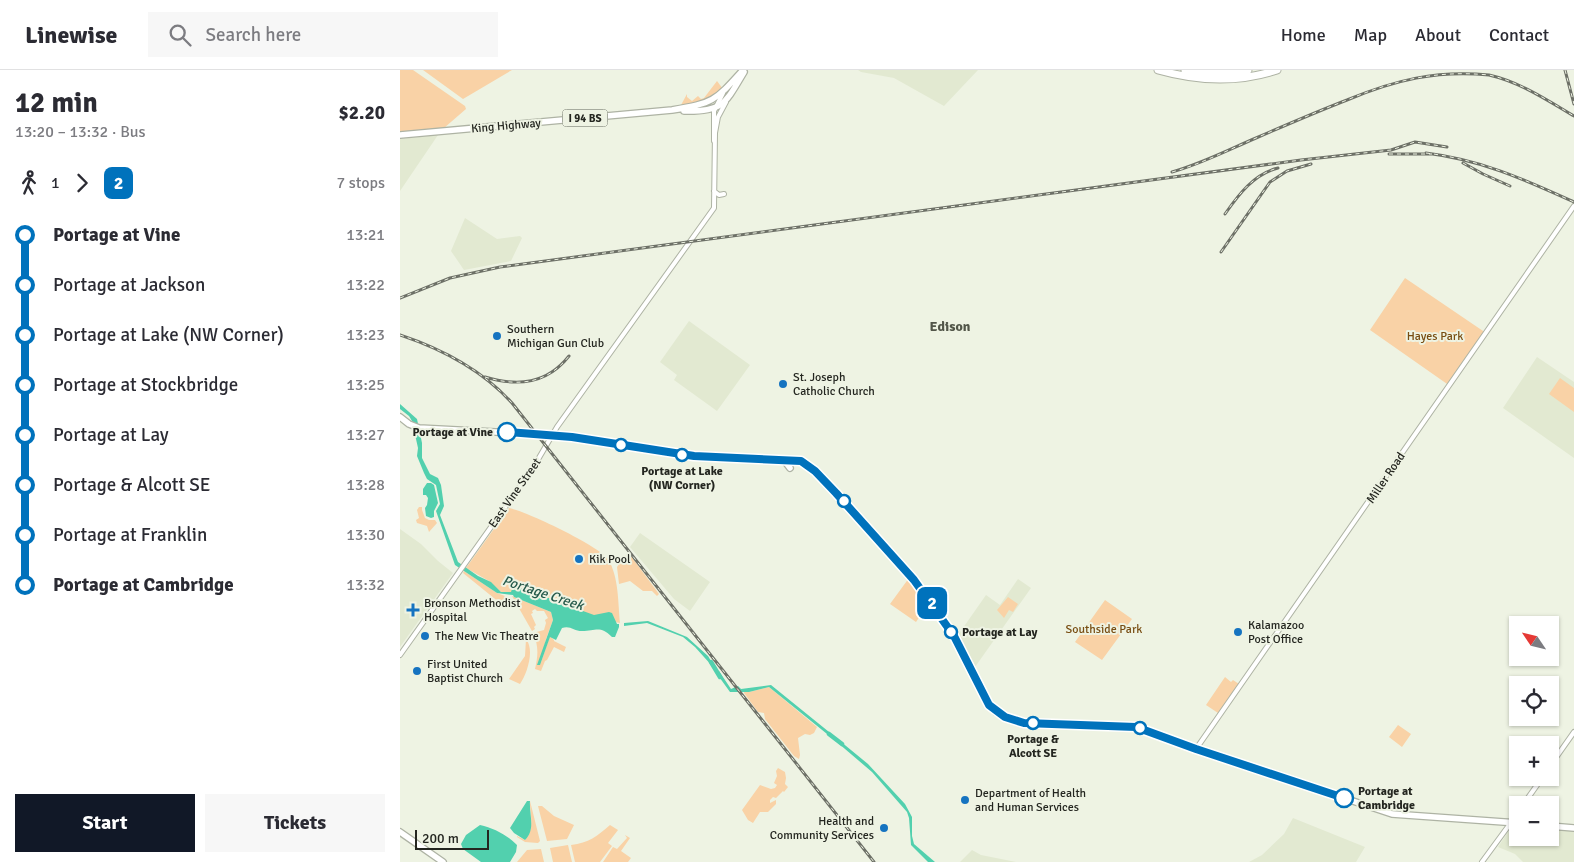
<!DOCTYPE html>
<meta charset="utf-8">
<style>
body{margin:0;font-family:Signika,sans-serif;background:#f7f7f7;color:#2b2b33;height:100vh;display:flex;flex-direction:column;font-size:19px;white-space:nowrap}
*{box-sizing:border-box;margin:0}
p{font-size:16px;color:#7c7c81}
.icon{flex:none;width:28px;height:28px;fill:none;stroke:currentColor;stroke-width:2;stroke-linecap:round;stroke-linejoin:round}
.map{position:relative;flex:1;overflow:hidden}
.details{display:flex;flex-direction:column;background:#fff;width:400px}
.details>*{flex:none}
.badge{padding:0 10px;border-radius:8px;font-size:18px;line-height:32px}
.needle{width:32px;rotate:305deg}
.fabs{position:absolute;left:1109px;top:546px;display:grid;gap:10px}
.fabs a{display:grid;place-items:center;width:50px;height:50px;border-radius:0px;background:#fff;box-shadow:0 1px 4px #0004;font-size:25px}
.scale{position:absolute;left:15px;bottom:12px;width:74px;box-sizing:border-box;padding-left:5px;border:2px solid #242620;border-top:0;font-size:14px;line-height:18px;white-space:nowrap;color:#242620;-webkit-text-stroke:4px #eef3e3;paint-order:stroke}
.map>.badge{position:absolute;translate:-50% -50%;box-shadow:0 0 0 2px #fff}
.legs{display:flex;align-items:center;gap:8px;height:55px;padding:0 15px;font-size:16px}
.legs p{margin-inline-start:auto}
.head{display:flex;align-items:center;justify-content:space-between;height:85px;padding:0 15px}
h1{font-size:28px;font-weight:800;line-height:38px}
.cta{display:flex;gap:10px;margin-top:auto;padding:10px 15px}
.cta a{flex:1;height:58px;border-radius:0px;background:#111827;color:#fff;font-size:20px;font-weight:800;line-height:58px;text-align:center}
.cta a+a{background:#f7f7f7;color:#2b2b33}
ul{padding:0 15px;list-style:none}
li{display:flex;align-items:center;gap:18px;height:50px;font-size:19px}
li i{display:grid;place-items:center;width:8px;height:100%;margin:0 6px;background:currentColor}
li i::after{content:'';width:12px;height:12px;margin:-6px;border:4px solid;border-radius:50%;background:#fff}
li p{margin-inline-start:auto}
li:first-child i{background:linear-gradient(#0000 50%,currentColor 0)}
li:last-child i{background:linear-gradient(currentColor 50%,#0000 0)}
header{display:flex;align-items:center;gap:30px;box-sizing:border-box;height:70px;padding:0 25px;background:#fff;border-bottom:1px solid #e1e1e2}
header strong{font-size:24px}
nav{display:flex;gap:28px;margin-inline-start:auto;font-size:18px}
.search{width:350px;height:45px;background:#f7f7f7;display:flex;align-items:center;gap:12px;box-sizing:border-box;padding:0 18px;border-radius:0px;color:#7c7c81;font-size:19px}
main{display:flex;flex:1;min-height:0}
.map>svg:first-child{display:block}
.built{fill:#e2e9d1}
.green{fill:#f9d2a6}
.water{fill:#52d0ae}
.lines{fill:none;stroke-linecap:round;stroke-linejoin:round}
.river{stroke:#52d0ae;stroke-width:4.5}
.minor-casing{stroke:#aeb3a4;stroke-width:6}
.major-casing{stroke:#aeb3a4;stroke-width:8}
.highway-casing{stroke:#aeb3a4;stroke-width:9}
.minor{stroke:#fff;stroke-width:4}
.major{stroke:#fff;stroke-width:5.5}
.highway{stroke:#fff;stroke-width:7}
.rail-casing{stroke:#6d7067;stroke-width:3}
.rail{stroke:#eef3e3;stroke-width:1;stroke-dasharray:4;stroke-linecap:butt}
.line-1-casing{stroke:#fff;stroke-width:11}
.line-1{stroke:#0072bc;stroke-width:8}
.poi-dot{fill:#1573c0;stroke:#eef3e3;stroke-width:2}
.stop-1-dot{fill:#fff;stroke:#0072bc;stroke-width:2.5}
.labels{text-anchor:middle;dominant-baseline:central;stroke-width:4;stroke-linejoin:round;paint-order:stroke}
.shield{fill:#eef3e3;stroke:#61645a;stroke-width:1}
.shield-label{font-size:11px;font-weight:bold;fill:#242620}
.street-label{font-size:12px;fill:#242620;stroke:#eef3e3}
.poi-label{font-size:12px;fill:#242620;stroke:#eef3e3;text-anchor:start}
.park-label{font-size:12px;fill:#784d12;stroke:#eef3e3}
.stop-label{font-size:12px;font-weight:bold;fill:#242620;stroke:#eef3e3}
.neighbourhood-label{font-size:14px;font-weight:bold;fill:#525649;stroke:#eef3e3}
.water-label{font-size:14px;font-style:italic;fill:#24584a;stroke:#eef3e3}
</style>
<header>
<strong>Linewise</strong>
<div class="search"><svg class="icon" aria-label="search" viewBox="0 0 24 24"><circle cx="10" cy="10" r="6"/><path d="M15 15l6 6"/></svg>Search here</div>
<nav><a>Home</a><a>Map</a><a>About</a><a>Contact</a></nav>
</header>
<main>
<section class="details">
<div class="head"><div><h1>12 min</h1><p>13:20 – 13:32 · Bus</p></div><b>$2.20</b></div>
<div class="legs"><svg class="icon" aria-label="walk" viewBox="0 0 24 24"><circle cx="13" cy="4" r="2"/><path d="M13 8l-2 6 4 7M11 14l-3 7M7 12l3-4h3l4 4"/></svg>1<svg class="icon" aria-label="forward" viewBox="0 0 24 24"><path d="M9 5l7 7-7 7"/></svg><b class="badge" style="background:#0072bc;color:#fff">2</b><p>7 stops</p></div>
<ul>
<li><i style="color:#0072bc"></i><b>Portage at Vine</b><p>13:21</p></li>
<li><i style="color:#0072bc"></i><span>Portage at Jackson</span><p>13:22</p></li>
<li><i style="color:#0072bc"></i><span>Portage at Lake (NW Corner)</span><p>13:23</p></li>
<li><i style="color:#0072bc"></i><span>Portage at Stockbridge</span><p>13:25</p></li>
<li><i style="color:#0072bc"></i><span>Portage at Lay</span><p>13:27</p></li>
<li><i style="color:#0072bc"></i><span>Portage &amp; Alcott SE</span><p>13:28</p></li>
<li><i style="color:#0072bc"></i><span>Portage at Franklin</span><p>13:30</p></li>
<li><i style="color:#0072bc"></i><b>Portage at Cambridge</b><p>13:32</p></li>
</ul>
<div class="cta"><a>Start</a><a>Tickets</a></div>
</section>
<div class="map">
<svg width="1174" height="792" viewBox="0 0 1174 792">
<rect width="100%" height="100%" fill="#eef3e3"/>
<!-- built -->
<path class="built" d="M458,0H578L544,36L494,8L461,2Z
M38,65L0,121V123V69Z
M65,148L97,169L120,166L122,168L111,191L64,200L51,181Z
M289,251L350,295L317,341L274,310L277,305L260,292Z
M1137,287L1174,312V388L1103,338Z
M0,459L21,474L38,491L53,503L0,577Z
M240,463L310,512L290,541L274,529L230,477Z
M618,509L631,518L575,597H573L558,565L586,525L600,535Z
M893,748L965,777L956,792H849L862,785L884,764Z
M1112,756L1117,757L1118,768H1150V759L1174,761V792H1123L1115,784L1098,777Z
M572,780L581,785L616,792H560Z"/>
<!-- green -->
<path class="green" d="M0,0H13L65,36L66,39L44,58L0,62Z
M23,0H112L63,29Z
M317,11L323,19L306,31L281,35L287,24V27L292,31L298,26L301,29L304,28Z
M1005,208L1086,263L1050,316L970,260Z
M1160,308L1174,318V342L1149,324Z
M19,437H22V440L25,448L29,450H35L37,453L29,462L27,456L17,453L16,450L19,448L17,440Z
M109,438C126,441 199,476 208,489C219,507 218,533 220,553L200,549L112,522H101L89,511L66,498Z
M228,482L259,524L257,526L252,521H243L230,511L219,514L217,497Z
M64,501L97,523L105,526L108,535L105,537L101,534L102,533H100L63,503Z
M509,508L528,534L516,552L490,534Z
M112,526L151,542L153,550L146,569L140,595L150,566L154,570V571L166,577L164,582L154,577L147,590L145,591L141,601L135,599C138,586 139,576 133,563L144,560L146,553L145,550L148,548L144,541H137L135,539L132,541L133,543L131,544L136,555L134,557L135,559L132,561Z
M608,527L618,534L613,542L609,540L604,548L597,540Z
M705,530L732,549L702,590L675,572Z
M126,569C135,580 127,604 120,614L109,609L125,586Z
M825,607L831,612L833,610L839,614L818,643L806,635Z
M369,617L417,657L414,663L410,665L405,664L398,668L400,685L399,689L394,686L365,649L364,643L358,642L344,623V622H349Z
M998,655L1011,664L1002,677L989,667Z
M378,698L385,702L386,708L385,714L388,717L384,722L383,721L376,728L373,727L370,730V733L376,730V734L368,742H360L353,753L348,750L342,740L360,715L371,719L375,718L377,715L374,713L377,706L376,701Z
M130,731L140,771L138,773L125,772L117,767V766L125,770C135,759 130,745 130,731Z
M138,736H142L154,746L174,755L167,769L147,771Z
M210,755L218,760L208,773L212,776L200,792H175L171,775C189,773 197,766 210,755Z
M225,765L230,768L221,781L231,788L228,792H203L213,777L217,779L227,768Z
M168,775L172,792H153L150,778Z
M141,779L144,792H117L127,780Z"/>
<!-- water -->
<path class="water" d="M0,334L17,349L22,373V388L30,404L38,408L41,415L44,436L40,445L58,492L78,506L91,512L101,522H111L112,519L108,513H112L141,528H149L163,533L176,534L183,541L194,545L209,542L212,543L217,554H219V557L215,567H212C200,555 196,561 182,561C174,561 170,555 162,558L156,570L150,567L140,595H137L153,550L151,542L114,527L113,525L97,523L55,495L36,441L40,434L36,415L27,409L24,403L17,386L18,378L12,351L9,346L0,339Z
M27,413H31L34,415L38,433L34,441V447L31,448L26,446L25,438L27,435L28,428L26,425H23V419Z
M248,551L287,567L308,586L314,596L313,597L295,577L283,567L247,553L224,556V553Z
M319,601L331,619L338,616L341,619L371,615L434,666L432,668L369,617L349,622H330L317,604Z
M440,671L468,694L505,734L512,747V766L514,774L535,792H528L511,775L509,748L507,742L472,702L438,673Z
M127,731H130C129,745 136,759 125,770L114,763L110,758Z
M80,755C94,758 107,765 117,775L116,782L110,792H81L63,779L61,774L66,765Z"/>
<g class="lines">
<!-- river -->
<path class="river" d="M311,592L320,607
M429,664L442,674"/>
<defs>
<path id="minor" d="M314,71V41L323,23
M314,121L319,125L324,124
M0,585L133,398L157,357L314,138L315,63L318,47L326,32
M796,679L1174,136
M1150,696L1174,662
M1123,735L1142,708
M1082,792L1118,743"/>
<path id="major" d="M284,41C323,42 325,34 344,2
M0,65L272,40C314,33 315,31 343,0
M0,347L9,354L19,358L152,365L294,386L401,391L415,401L439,425L514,510L554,566L587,632L596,642L605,647L624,653L736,657L796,679L992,744L1118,753
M384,390L390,398
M1150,756L1174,758
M0,762L43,792"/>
<path id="highway" d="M758,0C797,11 838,13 877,0
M785,0L823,3L848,0"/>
</defs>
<!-- minor casing -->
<use href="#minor" class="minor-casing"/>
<!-- major casing -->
<use href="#major" class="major-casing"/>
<!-- highway casing -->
<use href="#highway" class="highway-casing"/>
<!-- minor -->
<use href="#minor" class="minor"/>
<!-- major -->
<use href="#major" class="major"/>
<!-- highway -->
<use href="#highway" class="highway"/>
<defs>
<path id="rail" d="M1165,0L1174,34
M1026,83C1082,90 1123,109 1174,132
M989,84H1032
M1063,93L1083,104L1110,116
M772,102C801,94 828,80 856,68C886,55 916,42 947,30C995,10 1036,0 1089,5C1120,12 1147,30 1174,46
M825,144C839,124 854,104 878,98
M821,182L870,112L887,101L911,94
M0,228L50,208L100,197L901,90L991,80L1015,72L1047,77
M0,265C42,279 82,300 112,333L474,792
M85,307C118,317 147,314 169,286"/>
</defs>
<!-- rail casing -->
<use href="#rail" class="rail-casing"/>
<!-- rail -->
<use href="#rail" class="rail"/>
</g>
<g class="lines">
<defs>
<path id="line-1" d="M107,362L172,367L294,386L401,391L415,401L436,423L514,510L554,566L589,635L605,647L624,653L736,657L796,679L944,728"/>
</defs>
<!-- line-1 casing -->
<use href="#line-1" class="line-1-casing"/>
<!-- line-1 -->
<use href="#line-1" class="line-1"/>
</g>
<!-- markers -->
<g class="poi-dot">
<circle cx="97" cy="266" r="5"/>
<circle cx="383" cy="314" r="5"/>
<circle cx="179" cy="489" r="5"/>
<path d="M10.5 532.5h5v5h5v5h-5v5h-5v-5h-5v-5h5z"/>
<circle cx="838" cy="562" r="5"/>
<circle cx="25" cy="566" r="5"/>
<circle cx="17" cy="601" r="5"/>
<circle cx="565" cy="730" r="5"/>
<circle cx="484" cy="758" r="5"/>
</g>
<g class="stop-1-dot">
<circle cx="107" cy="362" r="9"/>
<circle cx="221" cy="375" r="6"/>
<circle cx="282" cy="385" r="6"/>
<circle cx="444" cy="431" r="6"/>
<circle cx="551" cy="562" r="6"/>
<circle cx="633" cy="653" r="6"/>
<circle cx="740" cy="658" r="6"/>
<circle cx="944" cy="728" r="9"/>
</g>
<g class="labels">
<!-- shield labels -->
<rect class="shield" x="162.5" y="39.5" width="45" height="17" rx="4"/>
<g class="shield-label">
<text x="185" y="48">I 94 BS</text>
</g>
<!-- street labels -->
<g class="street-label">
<text transform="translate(106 56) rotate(-5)">King Highway</text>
<text transform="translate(986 408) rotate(-56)">Miller Road</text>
<text transform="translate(115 423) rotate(-55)">East Vine Street</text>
</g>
<!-- poi labels -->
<g class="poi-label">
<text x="107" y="259">Southern<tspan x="107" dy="14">Michigan Gun Club</tspan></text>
<text x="393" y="307">St. Joseph<tspan x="393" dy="14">Catholic Church</tspan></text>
<text x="189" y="489">Kik Pool</text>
<text x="24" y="533">Bronson Methodist<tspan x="24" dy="14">Hospital</tspan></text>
<text x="848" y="555">Kalamazoo<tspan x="848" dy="14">Post Office</tspan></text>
<text x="35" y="566">The New Vic Theatre</text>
<text x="27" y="594">First United<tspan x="27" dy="14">Baptist Church</tspan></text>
<text x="575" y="723">Department of Health<tspan x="575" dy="14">and Human Services</tspan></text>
<text x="474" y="751" text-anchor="end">Health and<tspan x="474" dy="14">Community Services</tspan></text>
</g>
<!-- park labels -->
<g class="park-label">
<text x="1035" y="266">Hayes Park</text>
<text x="704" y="559">Southside Park</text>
</g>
<!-- stop labels -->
<g class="stop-label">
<text x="93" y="362" text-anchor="end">Portage at Vine</text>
<text x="282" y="401">Portage at Lake<tspan x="282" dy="14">(NW Corner)</tspan></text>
<text x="562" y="562" text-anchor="start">Portage at Lay</text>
<text x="633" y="669">Portage &amp;<tspan x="633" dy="14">Alcott SE</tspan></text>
<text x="958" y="721" text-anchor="start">Portage at<tspan x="958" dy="14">Cambridge</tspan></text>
</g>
<!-- neighbourhood labels -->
<g class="neighbourhood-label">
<text x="550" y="256">Edison</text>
</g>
<!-- water labels -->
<g class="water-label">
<text transform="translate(143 523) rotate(18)">Portage Creek</text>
</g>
</g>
</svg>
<div class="fabs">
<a><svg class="needle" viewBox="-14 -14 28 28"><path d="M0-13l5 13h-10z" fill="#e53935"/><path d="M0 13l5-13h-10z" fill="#7c7c81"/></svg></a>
<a><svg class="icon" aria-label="locate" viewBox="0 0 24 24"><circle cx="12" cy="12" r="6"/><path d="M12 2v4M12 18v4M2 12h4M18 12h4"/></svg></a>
<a>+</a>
<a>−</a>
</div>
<div class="scale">200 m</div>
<b class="badge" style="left:532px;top:533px;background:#0072bc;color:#fff">2</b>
</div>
</main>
